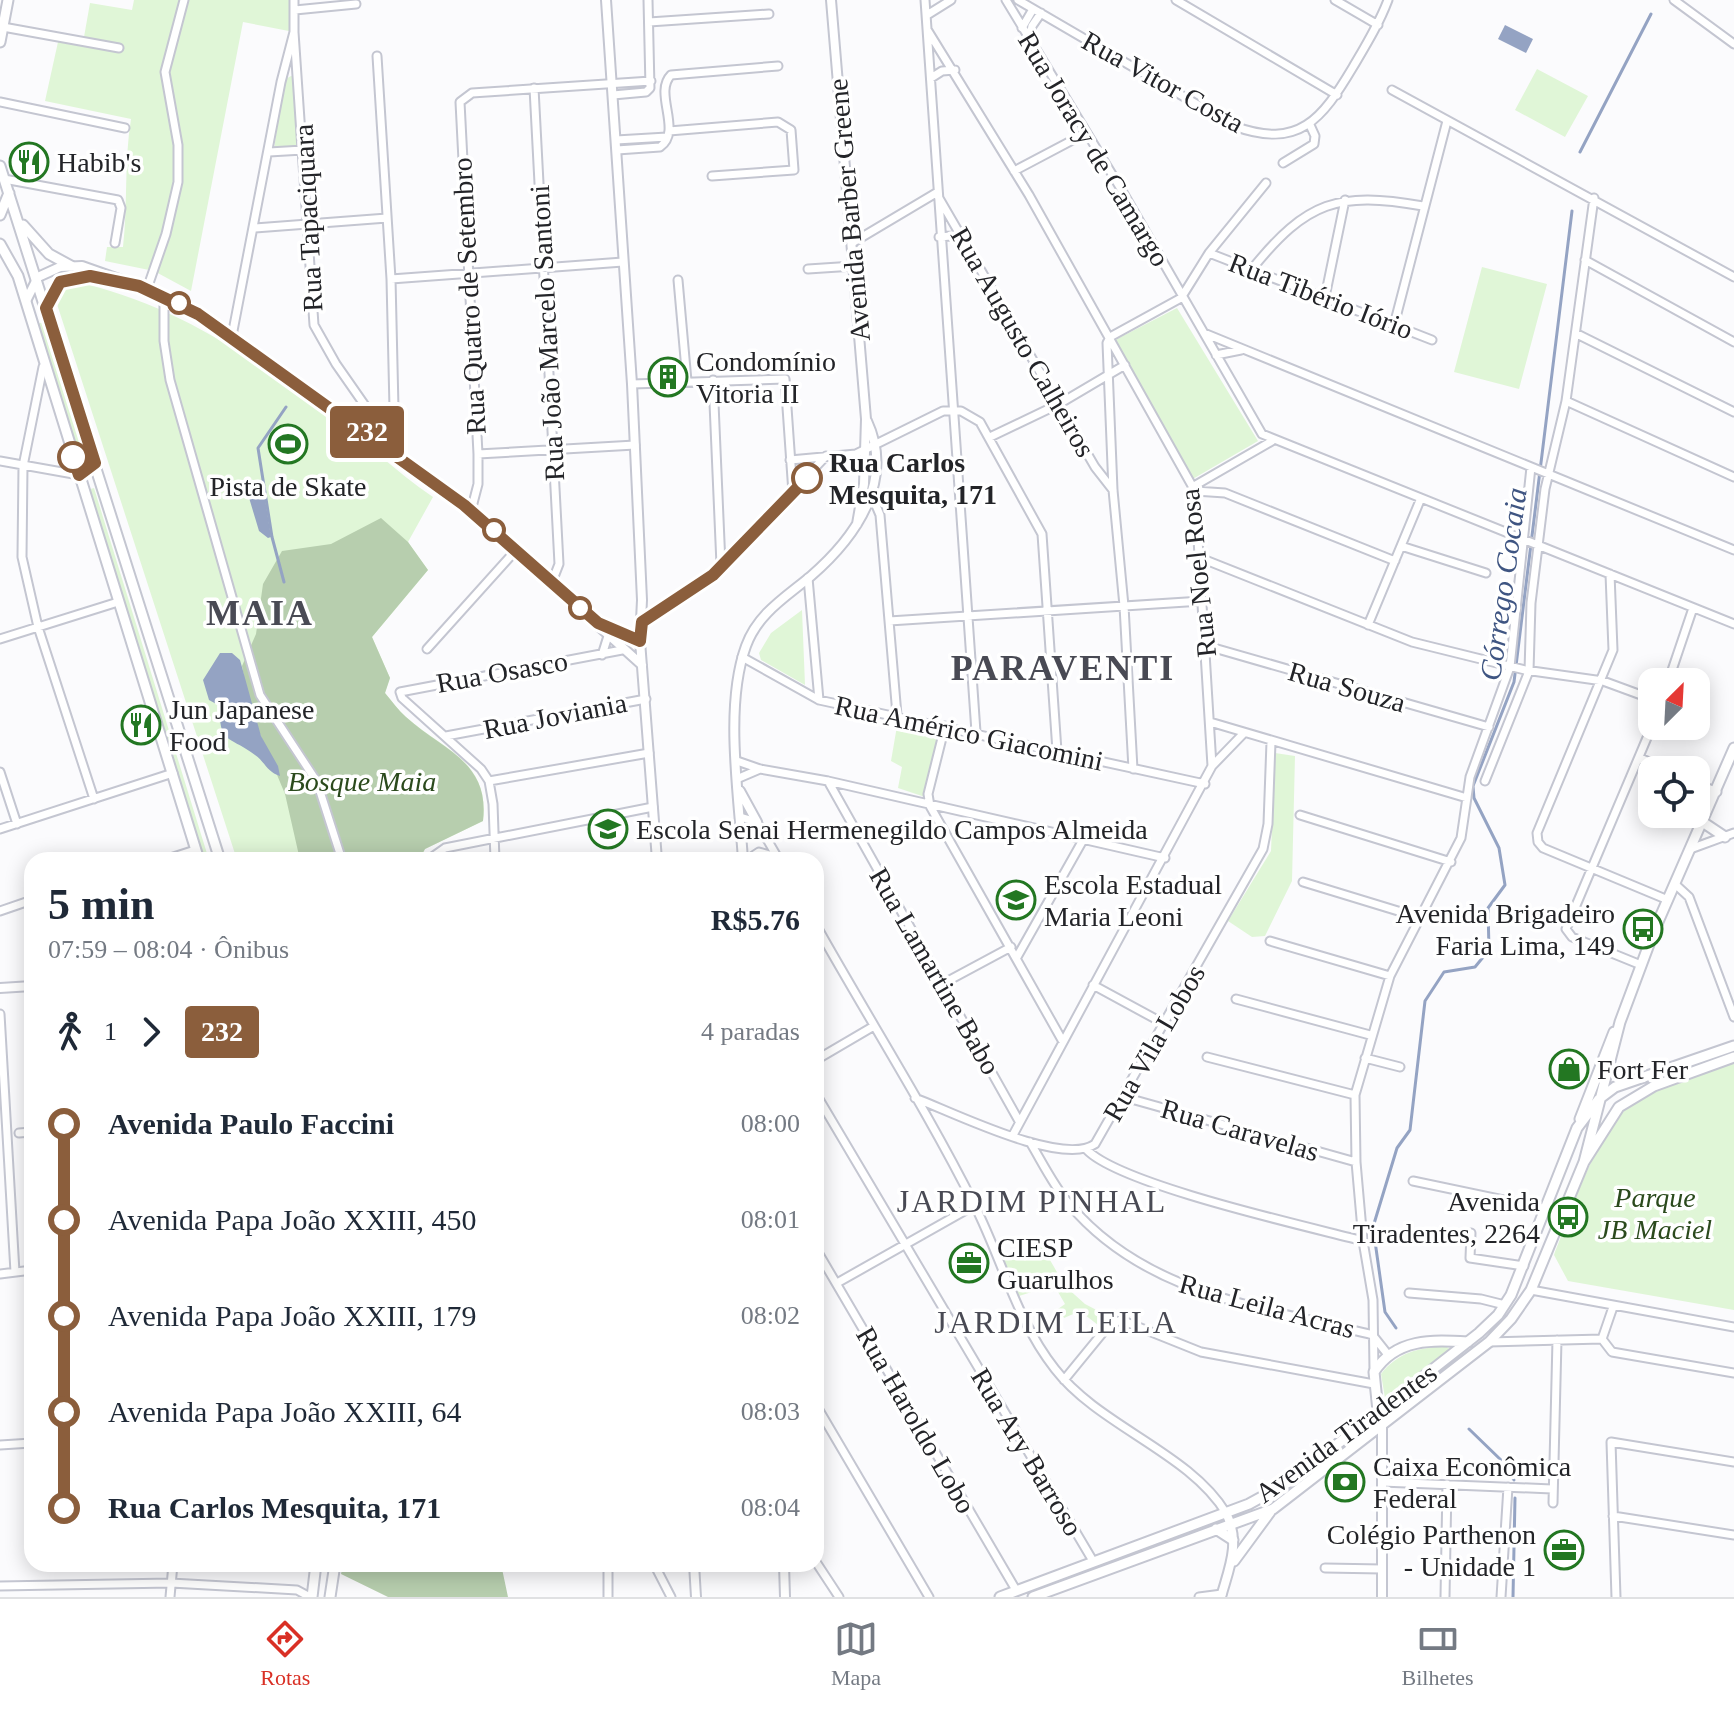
<!DOCTYPE html>
<html lang="pt">
<meta charset="utf-8">
<style>
body{margin:0;font-family:"Times New Roman",serif;background:#f6f6f7;color:#1f2937;height:100vh;display:flex;flex-direction:column;font-size:30px;white-space:nowrap}
*{box-sizing:border-box;margin:0}
p{font-size:26px;color:#747a83}
.icon{flex:none;width:44px;height:44px;fill:none;stroke:currentColor;stroke-width:2;stroke-linecap:round;stroke-linejoin:round}
.map{position:relative;flex:1;overflow:hidden}
.panel{position:absolute;left:24px;top:852px;width:800px;height:720px;display:flex;flex-direction:column;background:#fff;border-radius:24px;box-shadow:0 4px 20px #0003}
.panel>*{flex:none}
.badge{padding:0 16px;border-radius:6px;font-size:28px;line-height:52px}
.needle{width:52px;rotate:24deg}
.controls{position:absolute;left:1638px;top:668px;display:grid;gap:16px}
.controls a{display:grid;place-items:center;width:72px;height:72px;border-radius:16px;background:#fff;box-shadow:0 4px 20px #0003;font-size:40px}
.map>.badge{position:absolute;translate:-50% -50%;box-shadow:0 0 0 4px #fff}
.legs{display:flex;align-items:center;gap:12px;height:88px;padding:0 24px;font-size:26px}
.legs p{margin-inline-start:auto}
.head{display:flex;align-items:center;justify-content:space-between;height:136px;padding:0 24px}
h1{font-size:44px;font-weight:800;line-height:60px}
ul{padding:0 24px;list-style:none}
li{display:flex;align-items:center;gap:28px;height:96px;font-size:30px}
li i{display:grid;place-items:center;width:12px;height:100%;margin:0 10px;background:currentColor}
li i::after{content:'';width:20px;height:20px;margin:-10px;border:6px solid;border-radius:50%;background:#fff}
li p{margin-inline-start:auto}
li:first-child i{background:linear-gradient(#0000 50%,currentColor 0)}
li:last-child i{background:linear-gradient(currentColor 50%,#0000 0)}
.tabs{display:flex;justify-content:space-around;align-items:center;height:112px;border-top:2px solid #e0e1e3;background:#fff;font-size:22px;color:#747a83}
.tabs a{display:grid;justify-items:center;gap:4px}
.tabs .current{color:#d93025}
.map>svg:first-child{display:block}
.green{fill:#e0f6d7}
.forest{fill:#b7ceae}
.water{fill:#94a3c3}
.lines{fill:none;stroke-linecap:round;stroke-linejoin:round}
.stream{stroke:#94a3c3;stroke-width:3}
.minor-casing{stroke:#c4c6d1;stroke-width:11}
.tertiary-casing{stroke:#c4c6d1;stroke-width:12}
.secondary-casing{stroke:#c4c6d1;stroke-width:13}
.minor{stroke:#fff;stroke-width:7}
.tertiary{stroke:#fff;stroke-width:8}
.secondary{stroke:#fff;stroke-width:9}
.line-1-casing{stroke:#fff;stroke-width:18}
.line-1{stroke:#8b5e3c;stroke-width:12}
.stop-1-dot{fill:#fff;stroke:#8b5e3c;stroke-width:4}
.labels{text-anchor:middle;dominant-baseline:central;stroke-width:7;stroke-linejoin:round;paint-order:stroke}
.street-label{font-size:28px;fill:#232428;stroke:#fff}
.poi-label{font-size:28px;fill:#232428;stroke:#fff;text-anchor:start}
.stop-label{font-size:28px;font-weight:bold;fill:#232428;stroke:#fff;text-anchor:start}
.park-label{font-size:28px;font-style:italic;fill:#2b4a1d;stroke:#fff}
.water-label{font-size:30px;font-style:italic;fill:#3f5582;stroke:#fff}
.quarter-label{font-size:32px;letter-spacing:2px;fill:#494a54;stroke:#fff}
.district-label{font-size:36px;font-weight:bold;letter-spacing:2px;fill:#494a54;stroke:#fff}
</style>
<div class="map">
<svg width="1734" height="1597" viewBox="0 0 1734 1597">
<rect width="100%" height="100%" fill="#fbfbfd"/>
<!-- green -->
<path class="green" d="M134,0H294V32L243,22L191,291L154,271L105,261L107,247H123C128,203 124,162 131,119L45,101L58,42L114,47L84,37L90,3L132,10Z
M1537,69L1588,96L1565,137L1515,110Z
M291,76L296,77L301,148L274,149L284,80Z
M1482,267L1547,284L1519,389L1454,372Z
M72,281C174,303 249,355 332,417C367,443 395,471 433,497L408,542L428,570L372,637L390,678L385,693C392,701 398,710 406,717C443,750 490,761 483,821L425,849L419,860H237L56,301L60,289Z
M1177,308L1258,441L1191,480L1115,340Z
M44,322L86,457L78,460L36,324Z
M94,488L209,860H202L87,490Z
M802,610L805,685L761,660L759,653L771,633Z
M897,726L938,734L925,797L898,788L902,767L891,761Z
M1275,753L1295,756L1292,881L1265,936L1252,937L1228,921L1271,851Z
M1734,1062V1310L1568,1281L1554,1255C1570,1215 1597,1129 1632,1104C1661,1083 1701,1074 1734,1062Z
M1039,1241L1065,1286L1085,1304L1106,1315L1098,1325L1080,1311L1064,1318L1058,1309L1065,1304L1054,1285L1019,1296L1002,1256Z
M1445,1346L1450,1349L1385,1398L1381,1374C1398,1352 1419,1348 1445,1346Z"/>
<!-- forest -->
<path class="forest" d="M381,518L408,542L428,570L372,637L390,678L385,693C392,701 398,710 406,717C442,750 490,761 483,821L425,849L419,860H300L285,794L250,710L242,666L256,634L263,584L282,551L331,544Z
M343,1564H501L508,1597H388L341,1574Z"/>
<!-- water -->
<path class="water" d="M1505,25L1533,39L1526,53L1498,39Z
M263,486L271,537L268,538L259,531L247,491Z
M220,653H232L240,660L261,736L278,766L280,776C267,772 265,762 255,755C231,736 218,745 220,706L209,700L203,680Z"/>
<g class="lines">
<!-- stream -->
<path class="stream" d="M1580,152L1651,14
M284,582L272,537L258,448L286,407
M1396,1328L1385,1312L1373,1227L1397,1148L1410,1130L1425,1001L1444,972L1475,967L1489,950L1488,908L1505,885L1499,848L1474,798L1473,786L1514,682L1572,211
M1469,1429L1502,1461L1514,1480
M1513,1597L1515,1498"/>
<defs>
<path id="minor" d="M925,0L976,732
M1006,0L1121,189L1262,434L1734,624
M1018,0L1234,126C1299,150 1322,119 1353,67C1366,45 1379,24 1388,0
M1176,0L1337,95
M1335,0L1378,25
M1674,0L1734,44
M295,10L356,4
M927,15L951,0
M649,22L769,14
M3,27L119,48
M1022,28L1033,9
M928,31L1029,195L1195,491L1212,766L1013,1135
M294,32L314,325L336,364L366,407L379,415H394
M1029,41L1032,26L1041,13
M377,56L391,279L395,452
M931,78L942,71L955,70
M534,88L559,564L552,582
M1392,90L1734,277
M613,95L646,92L650,88L648,0
M0,102L125,128
M669,131L778,122L791,130L794,170L712,176
M616,140L667,137
M617,150L660,147C683,131 653,93 671,75L778,66
M269,152L303,150
M1283,163L1314,144L1315,136L1310,125
M1014,171L1086,133
M4,179L118,200L121,208L115,243
M936,193L1095,467L1113,490
M255,228L387,218
M939,237L963,235
M852,243L936,193
M1209,253L1432,340
M1585,260L1734,342
M808,269L854,266
M1252,269C1307,201 1338,191 1423,206
M391,279L623,262
M678,280L687,381
M147,289L166,234L178,182V145L165,72L184,0
M164,296V341L170,380L260,695L317,782L342,860
M1325,297L1345,200
M1394,325L1447,121
M1204,333L1734,550
M1577,334L1734,412
M232,336L281,82L294,32V0
M1216,355L1241,350
M43,367L23,466L22,557L38,627L94,799
M713,380L721,565
M632,384L785,379L793,493
M1566,401L1734,477
M990,437L1059,404L1125,365
M478,454L635,445
M790,460L856,454L943,411H961L980,422L1042,534L1057,751
M0,461L79,475L95,463
M1194,486L1272,441
M1195,491L1225,493L1395,561
M872,496L880,515L897,715
M471,511L478,484V454L460,102L472,93L651,81
M1401,546L1486,573
M1198,557L1412,642L1525,670L1603,681L1652,699
M1610,574L1613,650L1537,833L1538,842L1543,848L1668,900
M808,578L819,700
M889,621L1202,601
M642,622L713,575L826,456
M1368,625L1421,498
M0,639L118,602
M1207,646L1489,727
M427,649L516,550
M602,655L608,636
M742,657L819,700L1205,784
M1668,682L1693,608
M1210,722L1467,798
M945,726L928,794L930,806L1062,1040
M446,736L646,699
M1640,758L1668,770
M737,761L760,769L828,781L1165,858
M1212,766L1243,734
M1133,769L1124,606L1113,490L1107,343L1110,337L1181,298L1209,253L1266,183
M0,772L17,824
M739,778L760,769
M489,781L649,753
M828,781L1019,1121
M1485,781L1529,671L1531,603L1545,489L1566,401L1594,198
M1696,783L1717,792
M1300,815L1451,862
M740,817L757,822L779,860
M0,829L173,773
M1693,848L1734,833
M164,860L195,850
M428,860L445,848L653,807
M495,860L493,804L489,781L481,769L402,698L400,692L622,650
M747,860L759,852L777,857
M1303,882L1421,918
M1676,885L1689,897L1734,1017
M0,911L32,900
M816,925C868,1018 927,1110 975,1206C1002,1260 1017,1321 1055,1369C1099,1426 1190,1453 1226,1513
M1270,941L1390,976
M1017,957L1083,840
M1641,965L1572,937L1566,929L1652,726
M944,983L1011,947
M1093,985L1163,1023
M1236,999L1370,1035
M0,1014L15,1272
M1207,1057L1355,1095
M1365,1058L1400,1067
M816,1060L874,1026
M816,1094L1093,1561
M1124,1097L1356,1162
M915,1098C952,1112 1062,1167 1095,1144L1263,849L1268,824L1271,742
M19,1133L32,1132
M1030,1142C1042,1162 1053,1185 1069,1204C1146,1296 1264,1307 1373,1335
M1087,1150C1121,1185 1306,1226 1363,1241
M1413,1181L1547,1209
M1471,1233L1470,1258L1524,1266
M816,1249L1016,1590
M0,1274L32,1270
M837,1283L975,1205
M1531,1290L1734,1327
M1409,1293L1481,1299L1505,1305
M1374,1337L1389,1356
M1602,1339L1612,1352L1734,1373
M1602,1339L1613,1307
M1489,1342L1602,1339
M1374,1371L1373,1300L1363,1241L1356,1162L1355,1095L1390,976L1461,838L1470,777L1510,667L1531,467
M1064,1380L1109,1325L1121,1320L1201,1352L1374,1384
M816,1405L929,1597
M0,1445L32,1443
M1382,1482L1552,1489
M1553,1503L1557,1340
M1613,1516L1734,1535
M816,1562L839,1597
M654,1564L671,1597
M1325,1568L1382,1569
M0,1586L171,1583L297,1590L310,1597
M170,1597L173,1564
M608,1597V1564
M1199,1597L1222,1594
M1445,1597L1447,1484
M1501,1597L1508,1487
M1616,1597L1611,1442L1734,1462"/>
<path id="tertiary" d="M606,0L632,384L642,600L640,641L657,860
M831,0L866,419L864,484L857,524
M26,301L38,277L60,267L82,266L147,289L198,314L471,511L642,665
M46,308C62,265 83,276 120,283
M602,626L641,642
M740,791L757,822
M743,860C739,796 724,706 746,646C758,613 786,597 811,576C856,537 895,481 867,421
M0,988L32,986
M1378,1411L1382,1422V1597
M694,1564L696,1597
M784,1564L785,1597
M1221,1597C1229,1568 1241,1543 1226,1513"/>
<path id="secondary" d="M0,42L8,0
M0,166L220,860
M0,215L9,193
M23,225L49,254L71,266
M0,244L18,276L199,860
M1704,823L1725,837
M1580,1119L1614,1032
M1584,1162L1620,1022L1654,931L1734,748
M1378,1411L1374,1372C1396,1338 1432,1340 1468,1342
M1216,1529L1233,1540
M1234,1561L1270,1512
M312,1597L316,1564
M330,1597L335,1564
M1000,1597L1249,1504L1289,1482L1479,1333L1498,1315L1511,1295L1577,1128L1599,1099L1615,1087L1734,1046
M1033,1597L1273,1509L1489,1342L1511,1319L1531,1290L1584,1162L1619,1107L1654,1086L1734,1057"/>
</defs>
<!-- minor casing -->
<use href="#minor" class="minor-casing"/>
<!-- tertiary casing -->
<use href="#tertiary" class="tertiary-casing"/>
<!-- secondary casing -->
<use href="#secondary" class="secondary-casing"/>
<!-- minor -->
<use href="#minor" class="minor"/>
<!-- tertiary -->
<use href="#tertiary" class="tertiary"/>
<!-- secondary -->
<use href="#secondary" class="secondary"/>
</g>
<g class="lines">
<defs>
<path id="line-1" d="M73,457L79,475L95,463L46,308L60,282L90,276L139,286L198,314L464,505L598,623L640,641L642,622L713,575L807,478"/>
</defs>
<!-- line-1 casing -->
<use href="#line-1" class="line-1-casing"/>
<!-- line-1 -->
<use href="#line-1" class="line-1"/>
</g>
<!-- icons -->
<defs>
<symbol id="restaurant-ring" viewBox="-11 -11 22 22"><circle r="9.5" fill="#fff" stroke="#237722" stroke-width="1.5"/><path d="M-5-6h1v4h1v-4h1v4h1v-4h1v5L-1.5 .5V6h-2V.5L-5-1ZM5-6V6H3V1.5H1.5Q1.5-4 5-6Z" fill="#237722"/></symbol>
<symbol id="building-ring" viewBox="-11 -11 22 22"><circle r="9.5" fill="#fff" stroke="#237722" stroke-width="1.5"/><path d="M-4-6H4V6H1V3H-1V6H-4ZM-2.5-4.3h1.7v1.8h-1.7ZM.8-4.3h1.7v1.8H.8ZM-2.5-1h1.7V.8h-1.7ZM.8-1h1.7V.8H.8Z" fill="#237722"/></symbol>
<symbol id="stadium-ring" viewBox="-11 -11 22 22"><circle r="9.5" fill="#fff" stroke="#237722" stroke-width="1.5"/><path d="M0-5a6.5 5 0 1 0 0 10a6.5 5 0 1 0 0-10ZM-3.5-1.8h7v3.6h-7Z" fill="#237722"/></symbol>
<symbol id="school-ring" viewBox="-11 -11 22 22"><circle r="9.5" fill="#fff" stroke="#237722" stroke-width="1.5"/><path d="M0-5L7-2L0 1L-7-2ZM-4 1L0 2.5L4 1V4Q0 6-4 4Z" fill="#237722"/></symbol>
<symbol id="bus-ring" viewBox="-11 -11 22 22"><circle r="9.5" fill="#fff" stroke="#237722" stroke-width="1.5"/><path d="M-5-6H5V4H4V6H2V4H-2V6H-4V4H-5ZM-3.5-4V0h7V-4ZM-3.5 1.2v1.5H-2V1.2ZM2 1.2v1.5H3.5V1.2Z" fill="#237722"/></symbol>
<symbol id="shop-ring" viewBox="-11 -11 22 22"><circle r="9.5" fill="#fff" stroke="#237722" stroke-width="1.5"/><path d="M-5-2.5h2.3a2.7 3.5 0 0 1 5.4 0H5L5.5 6h-11ZM-1.5-2.5h3a1.5 2.3 0 0 0-3 0Z" fill="#237722"/></symbol>
<symbol id="office-ring" viewBox="-11 -11 22 22"><circle r="9.5" fill="#fff" stroke="#237722" stroke-width="1.5"/><path d="M-6-3h4V-5.5h4V-3h4V5H-6ZM-1-4.5V-3h2v-1.5ZM-6 0V1H6V0Z" fill="#237722"/></symbol>
<symbol id="bank-ring" viewBox="-11 -11 22 22"><circle r="9.5" fill="#fff" stroke="#237722" stroke-width="1.5"/><path d="M-6-4H6V4H-6ZM0-2.3a2.3 2.3 0 1 0 0 4.6a2.3 2.3 0 1 0 0-4.6Z" fill="#237722"/></symbol>
</defs>
<g fill-rule="evenodd">
<use href="#restaurant-ring" x="7" y="140" width="44" height="44"/>
<use href="#building-ring" x="646" y="355" width="44" height="44"/>
<use href="#stadium-ring" x="266" y="422" width="44" height="44"/>
<use href="#restaurant-ring" x="119" y="703" width="44" height="44"/>
<use href="#school-ring" x="586" y="807" width="44" height="44"/>
<use href="#school-ring" x="994" y="878" width="44" height="44"/>
<use href="#bus-ring" x="1621" y="907" width="44" height="44"/>
<use href="#shop-ring" x="1547" y="1047" width="44" height="44"/>
<use href="#bus-ring" x="1546" y="1195" width="44" height="44"/>
<use href="#office-ring" x="947" y="1241" width="44" height="44"/>
<use href="#bank-ring" x="1323" y="1460" width="44" height="44"/>
<use href="#office-ring" x="1542" y="1528" width="44" height="44"/>
</g>
<!-- markers -->
<g class="stop-1-dot">
<circle cx="179" cy="303" r="10"/>
<circle cx="73" cy="457" r="14"/>
<circle cx="807" cy="478" r="14"/>
<circle cx="494" cy="530" r="10"/>
<circle cx="580" cy="608" r="10"/>
</g>
<g class="labels">
<!-- street labels -->
<g class="street-label">
<text transform="translate(1163 82) rotate(29)">Rua Vitor Costa</text>
<text transform="translate(1094 149) rotate(59)">Rua Joracy de Camargo</text>
<text transform="translate(849 210) rotate(-95)">Avenida Barber Greene</text>
<text transform="translate(308 218) rotate(-93)">Rua Tapaciquara</text>
<text transform="translate(469 296) rotate(-93)">Rua Quatro de Setembro</text>
<text transform="translate(1321 296) rotate(21)">Rua Tibério Iório</text>
<text transform="translate(547 333) rotate(-93)">Rua João Marcelo Santoni</text>
<text transform="translate(1023 342) rotate(60)">Rua Augusto Calheiros</text>
<text transform="translate(1198 573) rotate(-96)">Rua Noel Rosa</text>
<text transform="translate(502 672) rotate(-10)">Rua Osasco</text>
<text transform="translate(1347 687) rotate(16)">Rua Souza</text>
<text transform="translate(555 716) rotate(-11)">Rua Joviania</text>
<text transform="translate(969 733) rotate(12)">Rua Américo Giacomini</text>
<text transform="translate(935 971) rotate(60)">Rua Lamartine Babo</text>
<text transform="translate(1154 1043) rotate(-60)">Rua Vila Lobos</text>
<text transform="translate(1240 1130) rotate(16)">Rua Caravelas</text>
<text transform="translate(1267 1306) rotate(15)">Rua Leila Acras</text>
<text transform="translate(916 1420) rotate(60)">Rua Haroldo Lobo</text>
<text transform="translate(1346 1433) rotate(-36)">Avenida Tiradentes</text>
<text transform="translate(1027 1452) rotate(59)">Rua Ary Barroso</text>
</g>
<!-- poi labels -->
<g class="poi-label">
<text x="57" y="162">Habib's</text>
<text x="696" y="361">Condomínio<tspan x="696" dy="32">Vitoria II</tspan></text>
<text x="288" y="486" text-anchor="middle">Pista de Skate</text>
<text x="169" y="709">Jun Japanese<tspan x="169" dy="32">Food</tspan></text>
<text x="636" y="829">Escola Senai Hermenegildo Campos Almeida</text>
<text x="1044" y="884">Escola Estadual<tspan x="1044" dy="32">Maria Leoni</tspan></text>
<text x="1615" y="913" text-anchor="end">Avenida Brigadeiro<tspan x="1615" dy="32">Faria Lima, 149</tspan></text>
<text x="1597" y="1069">Fort Fer</text>
<text x="1540" y="1201" text-anchor="end">Avenida<tspan x="1540" dy="32">Tiradentes, 2264</tspan></text>
<text x="997" y="1247">CIESP<tspan x="997" dy="32">Guarulhos</tspan></text>
<text x="1373" y="1466">Caixa Econômica<tspan x="1373" dy="32">Federal</tspan></text>
<text x="1536" y="1534" text-anchor="end">Colégio Parthenon<tspan x="1536" dy="32">- Unidade 1</tspan></text>
</g>
<!-- stop labels -->
<g class="stop-label">
<text x="829" y="462">Rua Carlos<tspan x="829" dy="32">Mesquita, 171</tspan></text>
</g>
<!-- park labels -->
<g class="park-label">
<text x="362" y="781">Bosque Maia</text>
<text x="1655" y="1197">Parque<tspan x="1655" dy="32">JB Maciel</tspan></text>
</g>
<!-- water labels -->
<g class="water-label">
<text transform="translate(1503 584) rotate(-82)">Córrego Cocaia</text>
</g>
<!-- quarter labels -->
<g class="quarter-label">
<text x="1032" y="1201">JARDIM PINHAL</text>
<text x="1056" y="1322">JARDIM LEILA</text>
</g>
<!-- district labels -->
<g class="district-label">
<text x="260" y="613">MAIA</text>
<text x="1063" y="668">PARAVENTI</text>
</g>
</g>
</svg>
<div class="controls">
<a><svg class="needle" viewBox="-14 -14 28 28"><path d="M0-13l5 13h-10z" fill="#e53935"/><path d="M0 13l5-13h-10z" fill="#747a83"/></svg></a>
<a><svg class="icon" aria-label="locate" viewBox="0 0 24 24"><circle cx="12" cy="12" r="6"/><path d="M12 2v4M12 18v4M2 12h4M18 12h4"/></svg></a>
</div>
<b class="badge" style="left:367px;top:432px;background:#8b5e3c;color:#fff">232</b>
<section class="panel">
<div class="head"><div><h1>5 min</h1><p>07:59 – 08:04 · Ônibus</p></div><b>R$5.76</b></div>
<div class="legs"><svg class="icon" aria-label="walk" viewBox="0 0 24 24"><circle cx="13" cy="4" r="2"/><path d="M13 8l-2 6 4 7M11 14l-3 7M7 12l3-4h3l4 4"/></svg>1<svg class="icon" aria-label="forward" viewBox="0 0 24 24"><path d="M9 5l7 7-7 7"/></svg><b class="badge" style="background:#8b5e3c;color:#fff">232</b><p>4 paradas</p></div>
<ul>
<li><i style="color:#8b5e3c"></i><b>Avenida Paulo Faccini</b><p>08:00</p></li>
<li><i style="color:#8b5e3c"></i><span>Avenida Papa João XXIII, 450</span><p>08:01</p></li>
<li><i style="color:#8b5e3c"></i><span>Avenida Papa João XXIII, 179</span><p>08:02</p></li>
<li><i style="color:#8b5e3c"></i><span>Avenida Papa João XXIII, 64</span><p>08:03</p></li>
<li><i style="color:#8b5e3c"></i><b>Rua Carlos Mesquita, 171</b><p>08:04</p></li>
</ul>
</section>
</div>
<nav class="tabs">
<a class="current"><svg class="icon" aria-label="directions" viewBox="0 0 24 24"><path d="M12 3l9 9-9 9-9-9zM9 14v-3h6M13 9l2 2-2 2"/></svg>Rotas</a>
<a><svg class="icon" aria-label="map" viewBox="0 0 24 24"><path d="M3 6l6-2 6 2 6-2v14l-6 2-6-2-6 2zM9 4v14M15 6v14"/></svg>Mapa</a>
<a><svg class="icon" aria-label="tickets" viewBox="0 0 24 24"><path d="M3 7h18v10H3zM15 7v10"/></svg>Bilhetes</a>
</nav>
